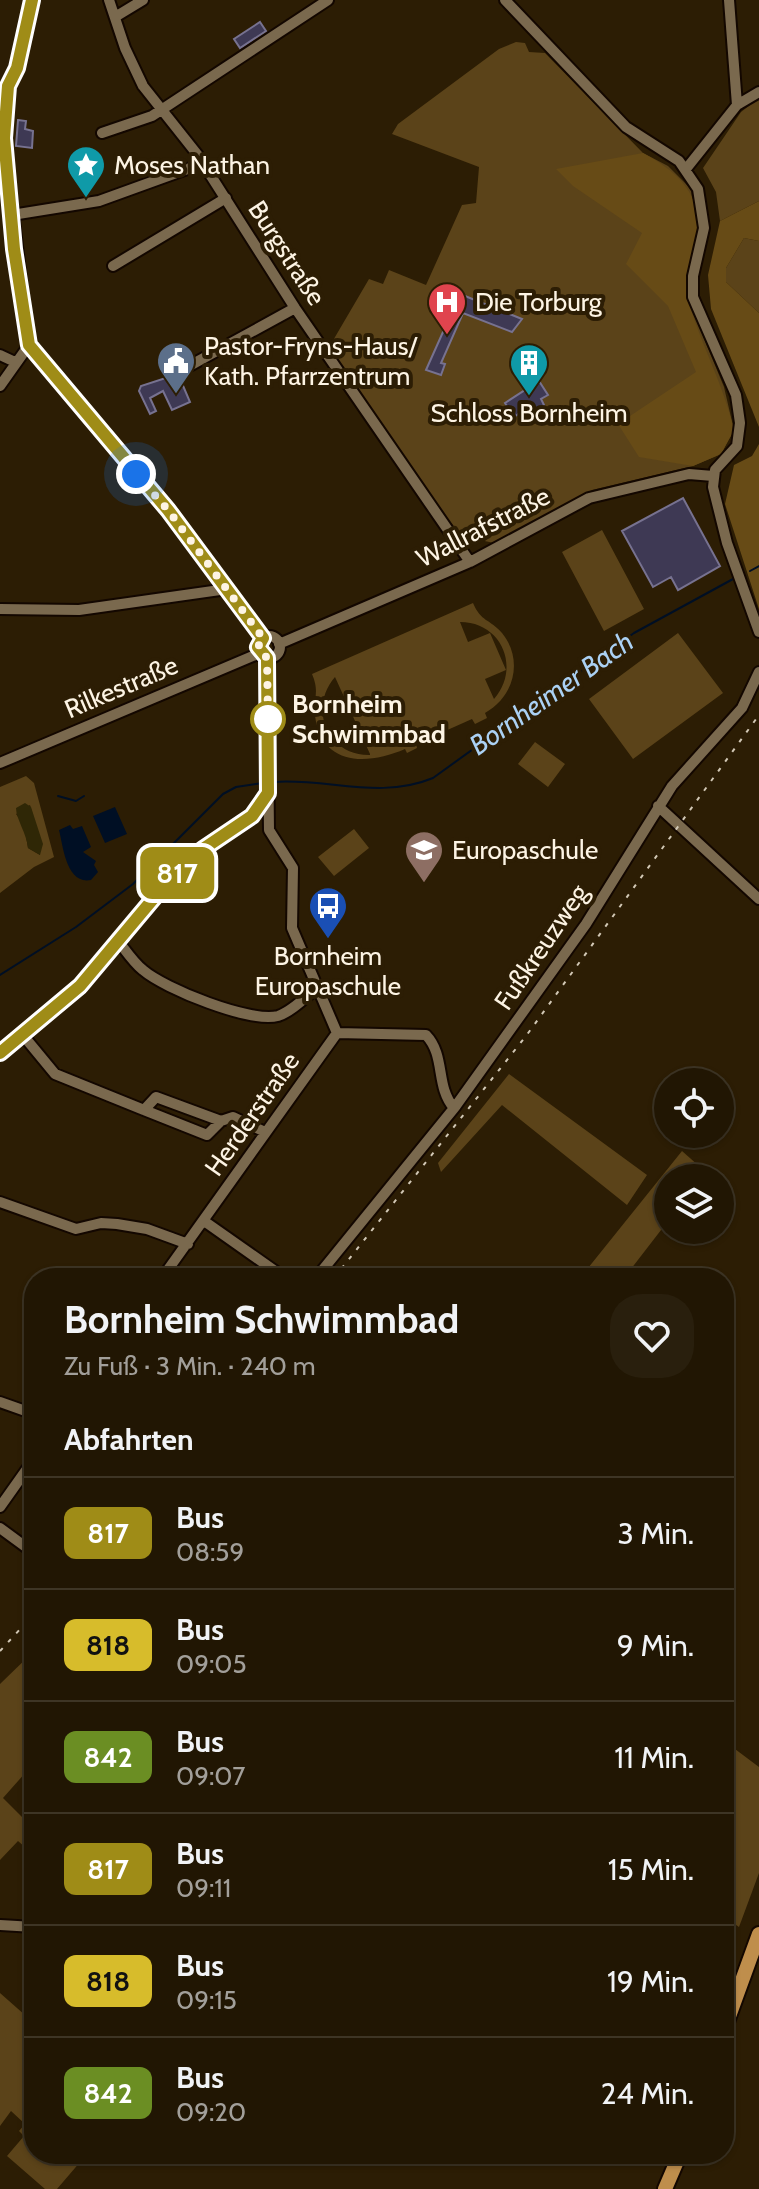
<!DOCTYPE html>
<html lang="de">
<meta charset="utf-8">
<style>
body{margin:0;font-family:Cabin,sans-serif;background:#291f0d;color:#f1f3f6;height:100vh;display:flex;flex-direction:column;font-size:30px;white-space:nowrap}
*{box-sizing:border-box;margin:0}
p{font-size:26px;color:#a29f9a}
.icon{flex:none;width:44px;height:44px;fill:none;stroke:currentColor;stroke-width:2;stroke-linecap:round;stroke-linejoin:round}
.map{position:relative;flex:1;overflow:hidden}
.sheet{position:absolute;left:24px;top:1268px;width:710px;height:896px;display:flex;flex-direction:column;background:#211603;border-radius:32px;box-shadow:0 2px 6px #0004,0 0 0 2px #3e3525}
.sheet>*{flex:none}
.badge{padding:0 16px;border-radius:12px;font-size:28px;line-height:52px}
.controls{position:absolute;left:654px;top:1068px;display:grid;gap:16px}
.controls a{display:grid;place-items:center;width:80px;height:80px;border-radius:50%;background:#211603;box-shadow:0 2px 6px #0004,0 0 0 2px #3e3525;font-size:40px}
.you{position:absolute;width:40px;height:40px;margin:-20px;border:6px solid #fff;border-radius:50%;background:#1a73e8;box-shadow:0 0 0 12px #1a73e833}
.map>.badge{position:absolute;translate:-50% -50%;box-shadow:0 0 0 4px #fff}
h2{padding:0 40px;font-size:30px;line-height:72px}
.round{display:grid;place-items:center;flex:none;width:84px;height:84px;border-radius:32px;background:#291f0d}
.summary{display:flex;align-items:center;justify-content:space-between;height:136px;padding:0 40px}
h1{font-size:38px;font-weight:700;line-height:60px}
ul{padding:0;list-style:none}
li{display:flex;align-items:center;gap:24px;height:112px;padding:0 40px;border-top:2px solid #3e3525}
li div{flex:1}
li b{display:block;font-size:30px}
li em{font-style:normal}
li .badge{min-width:88px;font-weight:700;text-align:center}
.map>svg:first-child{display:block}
.green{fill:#5b4319;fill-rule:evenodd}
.forest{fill:#674b16}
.sand{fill:#2f2706}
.water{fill:#000f24}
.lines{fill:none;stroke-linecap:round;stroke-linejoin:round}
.stream{stroke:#000f24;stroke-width:2}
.building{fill:#3e3954;stroke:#777290;stroke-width:2}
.minor-casing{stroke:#130700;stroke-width:14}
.major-casing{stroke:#130700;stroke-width:18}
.minor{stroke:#7a694e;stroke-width:10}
.major{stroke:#bf8e4c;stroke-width:14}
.rail{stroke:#d2c8b6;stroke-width:2;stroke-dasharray:4 8;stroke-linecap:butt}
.line-casing{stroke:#fff;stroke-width:18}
.line{stroke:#9f8c17;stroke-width:12}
.walk{stroke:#fdf4e4;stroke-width:8;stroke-dasharray:0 14.4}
.stop-dot{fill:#fff;stroke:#9f8c17;stroke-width:4}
.labels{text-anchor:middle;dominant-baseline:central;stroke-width:8;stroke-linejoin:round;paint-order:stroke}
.poi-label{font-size:26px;fill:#fdf4e4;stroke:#2c1d04;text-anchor:start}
.street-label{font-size:26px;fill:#fdf4e4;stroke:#2c1d04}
.stop-label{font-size:26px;font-weight:bold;fill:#fdf4e4;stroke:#2c1d04;text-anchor:start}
.water-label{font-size:28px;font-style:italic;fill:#abd1f4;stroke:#2c1d04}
</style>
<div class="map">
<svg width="759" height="2189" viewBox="0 0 759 2189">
<rect width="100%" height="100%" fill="#2c1d04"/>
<!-- green -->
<path class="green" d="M516,42L525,43L529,52L545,53L643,153L668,166L691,189L696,243L686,271L688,300L724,387L734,430L721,454L693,466L592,490L494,543L461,536L399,455L328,349L369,279L383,284L389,270L426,285L462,205L476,203L479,167L392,134L398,124L499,49Z
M759,98V201L720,221L716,192L703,168L741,112Z
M744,238L759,241V313L726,282V268Z
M602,530L644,609L604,631L562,552Z
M473,603C481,622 490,619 502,633C524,660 514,697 485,713L487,718L475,724L472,719L416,744L417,748L407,753L405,749C368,765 322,767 315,716C313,697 320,693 312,674ZM460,622C502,622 521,668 494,699L485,679L506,670L490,633L468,642ZM335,677L370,754V755C327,756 308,708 335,677Z
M678,633L723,693L633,759L589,699Z
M535,742L565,764L548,787L518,764Z
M26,776L34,783L54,857L34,867L0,893V787ZM30,805L40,841V855L28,848L24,825L16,814Z
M354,829L369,848L334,876L318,857Z
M509,1074L647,1175L627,1205L502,1105L441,1172L438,1163Z
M682,1151L708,1174L705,1178H668V1221L624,1278H580Z
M34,1651V1763L3,1798L34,1829V1855L18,1841L0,1860V1684Z
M735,1749L759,1767V1873L739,1927L724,1917V1755Z
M0,1993L34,2023V2154H87L57,2189H45L7,2156L24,2136L19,2131L25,2124L11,2111L0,2126Z"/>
<!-- forest -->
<path class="forest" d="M643,153C680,173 706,198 696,243C691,265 682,280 689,303C702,347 723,383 734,430L721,454L693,466L639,457L618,424L696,372L668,306L626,264L642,233L573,186L556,169Z
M759,201V241L744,238L726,268V282L759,313V427L711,309L708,275L720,221Z
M759,444V609L725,504L734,465L752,456Z"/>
<!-- sand -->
<path class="sand" d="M25,803L31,807L43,844L40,855L28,848C27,834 16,819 16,808Z"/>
<!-- water -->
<path class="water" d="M115,807L127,834L105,843L93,816Z
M70,825L73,829L82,826L91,847L83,852L96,861L94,865L98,872L91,880C66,885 63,845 59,830Z"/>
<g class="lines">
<!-- stream -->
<path class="stream" d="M750,571L759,566
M274,782C328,778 380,800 433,778L634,633L733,579
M58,796L76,801L84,796
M0,975L76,927L133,884L223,794L236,787L263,783"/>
</g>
<!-- building -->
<path class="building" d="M260,22L266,31L240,48L234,39Z
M18,120L26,121L25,129L33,131L32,148L16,146Z
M460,294L522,319L512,332L463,313L441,363L445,364L441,375L426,370Z
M178,374L190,402L172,410L163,391L150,398L156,411L150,414L139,391L141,386Z
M539,381L548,395L541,399L544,405L528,416L524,410L514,417L505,403Z
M683,498L720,566L678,590L671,577L653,587L622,531Z"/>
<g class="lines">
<defs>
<path id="minor" d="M109,0L125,48L143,86L197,154L295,308L470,562
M505,0L626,127L679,161L698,189L704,228L693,276V297L736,395L740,423L737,446L715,470L713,487L727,543L759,632
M729,0L737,105
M115,17L143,0
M102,133L152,116L328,0
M686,169L737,105L759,92
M12,215L99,201L204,163
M113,266L226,198
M29,345L168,510L263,638
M0,355L15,362
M191,365L295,308
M0,386L29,345L4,138L8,86L17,68L33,0
M0,609L79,610L227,589
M258 647a11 11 0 1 1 22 0a11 11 0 1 1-22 0Z
M279,644L470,562L589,498L689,474L713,476
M267,658L269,830L293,868L292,928L337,1033
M0,763L260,653
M658,806L759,899
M119,942C126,951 134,963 143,970C165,989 250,1023 278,1016C291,1012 307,996 318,987
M337,1033L426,1035C446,1056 435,1086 454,1108
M22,1034L55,1074L144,1110L156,1097L221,1121L233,1117L265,1132
M0,1053L80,986L169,880L203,849L252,816L267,794
M144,1110L207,1135L221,1121
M0,1202L76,1229L101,1223L117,1224L147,1229L188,1244
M204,1221L285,1278
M162,1278L337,1033
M316,1278L455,1107L586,924L672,786L742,708L759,672
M0,1402L34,1414
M0,1507L34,1459
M0,1528L34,1553
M0,1925L34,1927"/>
<path id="major" d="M724,2030L759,1934
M665,2189L680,2154"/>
</defs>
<!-- minor casing -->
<use href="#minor" class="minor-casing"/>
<!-- major casing -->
<use href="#major" class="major-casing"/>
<!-- minor -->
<use href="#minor" class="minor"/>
<!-- major -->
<use href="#major" class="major"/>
<!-- rail -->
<path class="rail" d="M334,1278L526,1036L759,715
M0,1651L34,1614"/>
</g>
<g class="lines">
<defs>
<path id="line" d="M0,1053L80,986L169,880L203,849L252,816L268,793L267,658L258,647L263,638L168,510L29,345L14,249L4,138L8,86L17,68L32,0"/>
</defs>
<!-- line casing -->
<use href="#line" class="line-casing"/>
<!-- line -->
<use href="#line" class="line"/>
<!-- walk -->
<path class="walk" d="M136,474L168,510L263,638L258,647L267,658L268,719"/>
</g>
<!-- icons -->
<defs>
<symbol id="sight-pin" viewBox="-11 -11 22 30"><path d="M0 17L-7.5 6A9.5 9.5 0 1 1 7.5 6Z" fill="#0f9aa8" stroke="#2c1d04"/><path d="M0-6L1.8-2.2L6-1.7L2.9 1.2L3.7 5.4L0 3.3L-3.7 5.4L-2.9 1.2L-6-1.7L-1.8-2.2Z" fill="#fff"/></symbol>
<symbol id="hospital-pin" viewBox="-11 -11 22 30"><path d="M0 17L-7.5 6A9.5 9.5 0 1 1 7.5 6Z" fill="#e0444e" stroke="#2c1d04"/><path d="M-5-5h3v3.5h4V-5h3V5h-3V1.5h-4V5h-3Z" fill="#fff"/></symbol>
<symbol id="civic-pin" viewBox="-11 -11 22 30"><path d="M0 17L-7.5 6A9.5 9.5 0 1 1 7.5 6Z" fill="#5c6f8a" stroke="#2c1d04"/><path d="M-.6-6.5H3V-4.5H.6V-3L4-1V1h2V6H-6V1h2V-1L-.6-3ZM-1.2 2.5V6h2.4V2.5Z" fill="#fff"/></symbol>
<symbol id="building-pin" viewBox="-11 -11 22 30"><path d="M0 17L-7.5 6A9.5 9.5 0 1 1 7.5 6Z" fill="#0f9aa8" stroke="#2c1d04"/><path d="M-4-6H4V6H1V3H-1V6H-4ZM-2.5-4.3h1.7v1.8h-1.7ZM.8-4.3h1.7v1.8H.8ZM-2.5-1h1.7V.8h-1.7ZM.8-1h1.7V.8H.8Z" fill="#fff"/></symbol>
<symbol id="school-pin" viewBox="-11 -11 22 30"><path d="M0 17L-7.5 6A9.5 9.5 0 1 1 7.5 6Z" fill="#8d6e63" stroke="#2c1d04"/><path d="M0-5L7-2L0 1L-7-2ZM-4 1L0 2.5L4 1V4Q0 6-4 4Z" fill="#fff"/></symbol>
<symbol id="bus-pin" viewBox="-11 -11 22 30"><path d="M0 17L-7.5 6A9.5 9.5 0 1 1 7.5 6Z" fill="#1a4fb4" stroke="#2c1d04"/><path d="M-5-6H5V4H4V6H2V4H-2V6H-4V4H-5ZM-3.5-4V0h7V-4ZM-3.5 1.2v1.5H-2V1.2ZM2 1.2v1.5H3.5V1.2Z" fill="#fff"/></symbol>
</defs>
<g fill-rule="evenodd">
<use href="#sight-pin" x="64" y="143" width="44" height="60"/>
<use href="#hospital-pin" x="425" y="280" width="44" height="60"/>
<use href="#civic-pin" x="154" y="339" width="44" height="60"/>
<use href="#building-pin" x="507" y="341" width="44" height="60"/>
<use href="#school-pin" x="402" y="828" width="44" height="60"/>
<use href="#bus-pin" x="306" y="884" width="44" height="60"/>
</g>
<!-- markers -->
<circle class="stop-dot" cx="268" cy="719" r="16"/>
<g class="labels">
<!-- poi labels -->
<g class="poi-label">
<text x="114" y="165">Moses Nathan</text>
<text x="475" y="302">Die Torburg</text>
<text x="204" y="346">Pastor-Fryns-Haus/<tspan x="204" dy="30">Kath. Pfarrzentrum</tspan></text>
<text x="529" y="413" text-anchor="middle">Schloss Bornheim</text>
<text x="452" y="850">Europaschule</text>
<text x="328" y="956" text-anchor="middle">Bornheim<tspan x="328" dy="30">Europaschule</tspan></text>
</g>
<!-- street labels -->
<g class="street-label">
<text transform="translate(287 253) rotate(57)">Burgstraße</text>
<text transform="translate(483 527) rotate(-27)">Wallrafstraße</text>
<text transform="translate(121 687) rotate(-23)">Rilkestraße</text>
<text transform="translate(541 947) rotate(-56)">Fußkreuzweg</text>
<text transform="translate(252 1114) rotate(-55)">Herderstraße</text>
</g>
<!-- stop labels -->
<g class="stop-label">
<text x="292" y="704">Bornheim<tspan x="292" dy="30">Schwimmbad</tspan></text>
</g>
<!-- water labels -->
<g class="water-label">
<text transform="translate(551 693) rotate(-35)">Bornheimer Bach</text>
</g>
</g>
</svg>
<div class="controls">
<a><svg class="icon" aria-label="locate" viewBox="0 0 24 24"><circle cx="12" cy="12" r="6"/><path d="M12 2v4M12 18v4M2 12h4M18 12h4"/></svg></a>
<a><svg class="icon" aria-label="layers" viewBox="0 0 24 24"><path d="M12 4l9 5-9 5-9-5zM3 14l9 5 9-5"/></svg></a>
</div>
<div class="you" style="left:136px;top:474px"></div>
<b class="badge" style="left:177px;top:873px;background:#9f8c17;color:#fff">817</b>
<section class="sheet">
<div class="summary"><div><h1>Bornheim Schwimmbad</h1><p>Zu Fuß · 3 Min. · 240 m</p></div><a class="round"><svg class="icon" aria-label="heart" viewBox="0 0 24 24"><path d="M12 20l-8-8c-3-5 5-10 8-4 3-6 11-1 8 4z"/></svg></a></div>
<h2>Abfahrten</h2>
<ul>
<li><span class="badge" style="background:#9f8c17;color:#fff">817</span><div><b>Bus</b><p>08:59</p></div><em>3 Min.</em></li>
<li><span class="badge" style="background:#d7bc2b;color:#111">818</span><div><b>Bus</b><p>09:05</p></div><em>9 Min.</em></li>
<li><span class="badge" style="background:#6b8e23;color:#fff">842</span><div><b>Bus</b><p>09:07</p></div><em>11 Min.</em></li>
<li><span class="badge" style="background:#9f8c17;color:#fff">817</span><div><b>Bus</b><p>09:11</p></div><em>15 Min.</em></li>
<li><span class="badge" style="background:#d7bc2b;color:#111">818</span><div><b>Bus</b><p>09:15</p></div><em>19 Min.</em></li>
<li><span class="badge" style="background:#6b8e23;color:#fff">842</span><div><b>Bus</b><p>09:20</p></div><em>24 Min.</em></li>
</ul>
</section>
</div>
